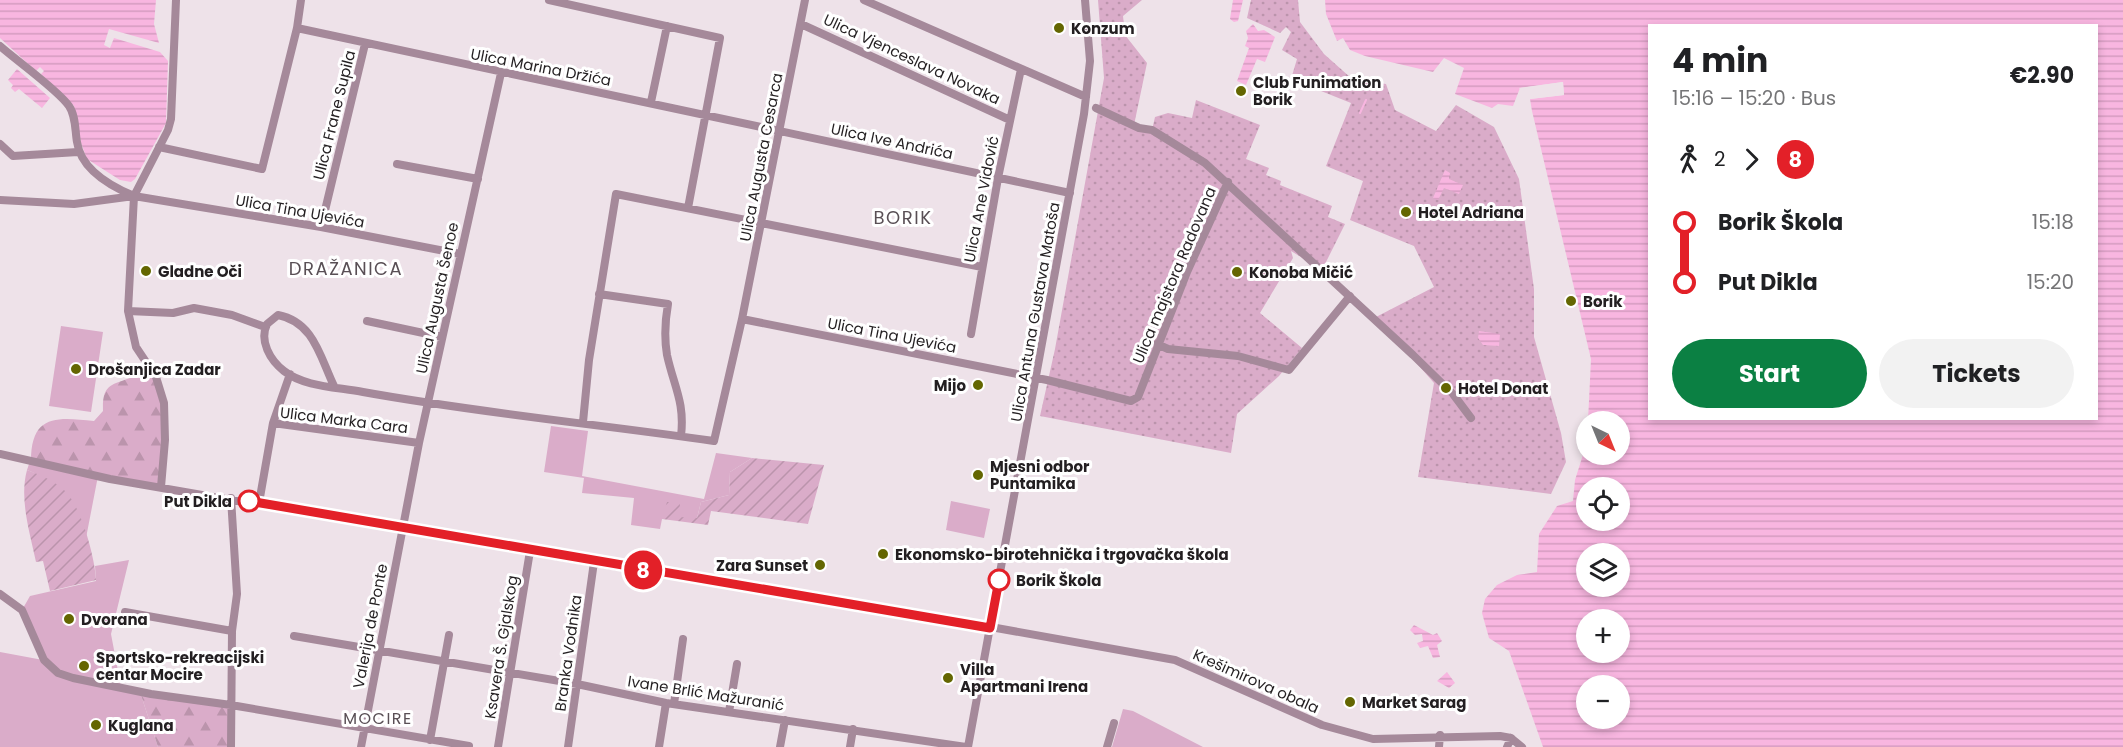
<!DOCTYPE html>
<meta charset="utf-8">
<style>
body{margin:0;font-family:Poppins,sans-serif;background:#f2f2f2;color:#202124;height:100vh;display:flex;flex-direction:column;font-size:22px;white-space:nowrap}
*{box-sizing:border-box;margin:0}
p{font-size:20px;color:#757577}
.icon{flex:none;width:33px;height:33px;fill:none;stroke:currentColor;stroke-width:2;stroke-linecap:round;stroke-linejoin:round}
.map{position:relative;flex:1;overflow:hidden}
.drawer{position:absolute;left:1648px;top:24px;width:450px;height:396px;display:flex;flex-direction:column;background:#fff;border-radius:0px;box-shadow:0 3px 9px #0003}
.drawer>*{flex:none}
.badge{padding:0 12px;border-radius:20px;font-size:21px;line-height:39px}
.needle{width:39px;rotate:137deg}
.tools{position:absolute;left:1576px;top:411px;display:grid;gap:12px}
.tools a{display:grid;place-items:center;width:54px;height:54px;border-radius:50%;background:#fff;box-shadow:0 3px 9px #0003;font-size:30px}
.map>.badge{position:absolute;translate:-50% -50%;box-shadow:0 0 0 3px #fff}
.legs{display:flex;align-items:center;gap:9px;height:66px;padding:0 24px;font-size:20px}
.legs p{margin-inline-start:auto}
.overview{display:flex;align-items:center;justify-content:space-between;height:102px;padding:0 24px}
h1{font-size:33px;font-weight:700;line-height:45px}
.button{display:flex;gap:12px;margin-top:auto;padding:12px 24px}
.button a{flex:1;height:69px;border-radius:36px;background:#0b8043;color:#fff;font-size:24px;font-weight:700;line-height:69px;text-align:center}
.button a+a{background:#f2f2f2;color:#202124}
ul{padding:0 24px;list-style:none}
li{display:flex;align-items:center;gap:21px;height:60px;font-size:22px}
li i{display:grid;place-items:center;width:9px;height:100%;margin:0 8px;background:currentColor}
li i::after{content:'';width:15px;height:15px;margin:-8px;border:4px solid;border-radius:50%;background:#fff}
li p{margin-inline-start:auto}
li:first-child i{background:linear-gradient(#0000 50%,currentColor 0)}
li:last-child i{background:linear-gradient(currentColor 50%,#0000 0)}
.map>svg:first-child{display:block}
.grass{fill:#daacc9}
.forest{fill:url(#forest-firs)}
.park{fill:url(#park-dots)}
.garden{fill:url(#garden-furrows)}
.water{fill:url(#water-rules);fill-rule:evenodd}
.pier{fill:#eee2e9}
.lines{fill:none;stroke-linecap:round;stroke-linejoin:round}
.stream{stroke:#f8b6e0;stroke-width:2}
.minor{stroke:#a5899a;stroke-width:8}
.line-1-casing{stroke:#fff;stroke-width:14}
.line-1{stroke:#e32028;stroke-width:9}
.poi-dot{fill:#646601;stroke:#fff;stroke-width:2}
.stop-1-dot{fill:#fff;stroke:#e32028;stroke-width:3}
.labels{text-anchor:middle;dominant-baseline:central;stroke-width:6;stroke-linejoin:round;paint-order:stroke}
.poi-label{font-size:15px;font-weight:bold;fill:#231f21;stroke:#fff;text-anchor:start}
.street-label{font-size:15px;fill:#231f21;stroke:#fff}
.stop-label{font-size:15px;font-weight:bold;fill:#231f21;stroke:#fff;text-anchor:end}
.neighbourhood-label{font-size:16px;letter-spacing:1.5px;fill:#594f55;stroke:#fff}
.quarter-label{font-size:18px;letter-spacing:1.5px;fill:#594f55;stroke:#fff}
</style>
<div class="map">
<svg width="2123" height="747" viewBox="0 0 2123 747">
<defs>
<pattern id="forest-firs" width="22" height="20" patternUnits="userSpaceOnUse" patternTransform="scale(1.5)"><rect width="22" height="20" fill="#daacc9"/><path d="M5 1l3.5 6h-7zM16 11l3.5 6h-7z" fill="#bb94ac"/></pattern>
<pattern id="park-dots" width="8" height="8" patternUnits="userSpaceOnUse" patternTransform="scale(1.5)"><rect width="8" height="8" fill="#daacc9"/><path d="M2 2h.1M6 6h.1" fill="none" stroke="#bb94ac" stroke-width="1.8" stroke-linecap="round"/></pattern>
<pattern id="garden-furrows" width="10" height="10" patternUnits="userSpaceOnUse" patternTransform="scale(1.5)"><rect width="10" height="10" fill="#daacc9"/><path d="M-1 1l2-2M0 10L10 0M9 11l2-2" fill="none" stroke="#bb94ac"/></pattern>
<pattern id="water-rules" width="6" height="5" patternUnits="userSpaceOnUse" patternTransform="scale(1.5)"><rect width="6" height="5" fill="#f8b6e0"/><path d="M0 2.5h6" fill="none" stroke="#d49cc0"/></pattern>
</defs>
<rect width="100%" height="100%" fill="#eee2e9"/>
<!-- grass -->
<path class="grass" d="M61,326L103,332L91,412L49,406Z
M551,426L588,431L582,476L704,499L716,453L752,458L730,472L729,495L701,502L697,518L662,519L660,529L631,525L634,498L582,493L584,478L544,472Z
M30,461L98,476L86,538C73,501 66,486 27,470Z
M951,501L990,509L984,538L946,530Z
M129,560L111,634L121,687L140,692L158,747H0V652L43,660L22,610L30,596L96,581L95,566Z
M1123,709L1133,711L1203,747H1112Z"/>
<!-- forest -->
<path class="forest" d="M133,377H156L164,403L161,487L31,461C31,414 57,417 94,421L103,411C102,384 111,385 133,377Z
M140,692L231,705V747H158Z"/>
<!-- park -->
<path class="park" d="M1098,0H1142L1123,16L1125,35L1147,63L1134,125L1152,130L1155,117L1168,113L1192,118L1196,100L1260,125L1246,159L1269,168L1266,175L1281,181L1280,185L1332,206L1328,217L1345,224L1322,270L1291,251L1293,258L1260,313L1302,348L1279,376L1237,414L1231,453L1040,416L1055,349L1104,78Z
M1251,0H1298L1300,22L1324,54L1351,78L1386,84L1395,110L1436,131L1456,105L1494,127L1519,179L1534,289V337L1561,433L1566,462L1551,494L1418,477L1434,383L1376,317L1434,287L1414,246L1350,220L1363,181L1326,166L1351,103L1291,79L1297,59L1282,50L1291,32L1286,27L1280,33L1247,18Z"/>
<!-- garden -->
<path class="garden" d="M752,458L824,465L808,524L711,511L708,525L662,519L667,502L680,503L679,517L697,518L701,502L729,495L730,472Z
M27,470C41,475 57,482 67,493C82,510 95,558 96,580L50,591L43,561L36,562C30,533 19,499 27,470Z"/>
<!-- water -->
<path class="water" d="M0,0H156L154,24L159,43L109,29L104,45L110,48L114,38L160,52L168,61L166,123L135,179L131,182L120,180L87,159L81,143L74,106L41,74L44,71L40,67L36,71L0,38Z
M1233,0H1243L1238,21L1234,22L1230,19Z
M1325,0H2123V747H1543L1509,651L1489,638L1482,613L1485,599L1497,585L1517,575L1537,572L1539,534L1557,506L1573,501L1575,480L1587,442V454H1620V422L1588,421L1591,359L1532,111L1530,99L1564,95L1563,82L1520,88L1513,106L1498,104L1492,108L1455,94L1464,68L1444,58L1433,72L1365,56L1350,50L1343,38L1337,41L1326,14ZM1650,26H2097V418H1650ZM1587,488H1620V520H1587ZM1587,554H1620V586H1587ZM1587,620H1620V652H1587ZM1587,686H1620V718H1587Z
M1253,24L1258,31L1264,30L1275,37L1265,62L1257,59L1246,85L1237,81L1249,48L1245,46L1248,38L1246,31Z
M17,69L50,98L42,108L19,89L15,92L11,88L13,85L8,80Z
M1445,170L1450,173L1449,179L1463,185L1459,194L1444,188L1438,200L1433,198Z
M1479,331L1500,334L1499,346L1483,345L1478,338Z
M1414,625L1433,635L1437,633L1442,641L1437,645L1440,657L1433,658L1428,646L1420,648L1417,643L1423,641L1422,634L1415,635L1410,630Z
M1447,672L1455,683L1449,688L1437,681Z"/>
<!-- pier -->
<path class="pier" d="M1563,82L1564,95L1530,99L1528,97L1561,92L1560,85L1522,91L1519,88Z"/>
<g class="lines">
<!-- stream -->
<path class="stream" d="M1360,113L1366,100"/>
<!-- minor -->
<path class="minor" d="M549,0L720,38L688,208
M864,0L1086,97
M801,24L1010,120
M297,28L1070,193
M0,46C17,61 58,90 69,106C76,116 75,131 77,142C81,170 110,186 134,196L321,227L460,254
M651,102L667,26
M1096,108L1139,128L1152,130L1205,163L1413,355L1453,394L1471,418
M0,144L13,156L78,152
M159,147L262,169L297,28L301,0
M397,164L478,179
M0,200L74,204L134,196
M321,227L365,44
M599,294L668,304C665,321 664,337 667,355C674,387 685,402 681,436
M128,311L173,313L194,308L232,315L265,327
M742,319L1047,380L1131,401L1138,397L1187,272L1228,182
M367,321L442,337
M971,334L998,178L1021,69
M1157,344L1168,349L1238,356L1289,370L1350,296
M334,386C320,357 314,322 278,315L267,324C259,341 270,360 284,371C304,387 338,387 363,392C479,413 597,424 714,441L742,319L805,0
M583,422L589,360L616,194L982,267
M273,423L290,374
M0,454L110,479L614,566L851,602L1175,660L1322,725L1373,739L1500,736L1511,738L1522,747
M161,487L165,440L164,403L156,377L136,347L128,311L134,196L168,130L171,119L176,0
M231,498L237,594L232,631L231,747
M259,503L273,423L419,443
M0,594L22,610L44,660L58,673L73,678L151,694L231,705L469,746
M125,612L232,631
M294,636L577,684L666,703L966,747
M674,704L683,639
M729,712L737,664
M430,740L449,635
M361,747L419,443L501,73
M498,747L530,551
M568,747L594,562
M659,747L666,703
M780,747L785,720
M850,747L853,729
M968,747L1084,114L1090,61L1085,0
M1107,747L1114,723
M1439,747L1440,735
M1507,747L1511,738"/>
</g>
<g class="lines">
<defs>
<path id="line-1" d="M249,501L990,628L999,580"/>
</defs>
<!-- line-1 casing -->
<use href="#line-1" class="line-1-casing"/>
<!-- line-1 -->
<use href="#line-1" class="line-1"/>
</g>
<!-- markers -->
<g class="poi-dot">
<circle cx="1059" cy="28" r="6"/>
<circle cx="1241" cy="91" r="6"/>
<circle cx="1406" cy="212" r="6"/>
<circle cx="146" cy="271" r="6"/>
<circle cx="1237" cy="272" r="6"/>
<circle cx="1571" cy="301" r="6"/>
<circle cx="76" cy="369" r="6"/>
<circle cx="978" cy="385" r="6"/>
<circle cx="1446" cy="388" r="6"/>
<circle cx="978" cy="475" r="6"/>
<circle cx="883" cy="554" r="6"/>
<circle cx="820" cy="565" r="6"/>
<circle cx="69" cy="619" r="6"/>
<circle cx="84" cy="666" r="6"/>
<circle cx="948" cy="678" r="6"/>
<circle cx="1350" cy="702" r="6"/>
<circle cx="96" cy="725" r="6"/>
</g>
<g class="stop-1-dot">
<circle cx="249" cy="501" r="10"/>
<circle cx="999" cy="580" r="10"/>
</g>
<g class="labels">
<!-- poi labels -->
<g class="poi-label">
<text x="1071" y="28">Konzum</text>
<text x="1253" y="82">Club Funimation<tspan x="1253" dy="17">Borik</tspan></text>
<text x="1418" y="212">Hotel Adriana</text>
<text x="158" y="271">Gladne Oči</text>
<text x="1249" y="272">Konoba Mičić</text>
<text x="1583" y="301">Borik</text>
<text x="88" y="369">Drošanjica Zadar</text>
<text x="966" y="385" text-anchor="end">Mijo</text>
<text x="1458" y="388">Hotel Donat</text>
<text x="990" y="466">Mjesni odbor<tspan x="990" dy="17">Puntamika</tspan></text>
<text x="895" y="554">Ekonomsko-birotehnička i trgovačka škola</text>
<text x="808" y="565" text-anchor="end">Zara Sunset</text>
<text x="81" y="619">Dvorana</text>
<text x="96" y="657">Sportsko-rekreacijski<tspan x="96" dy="17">centar Mocire</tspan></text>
<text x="960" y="669">Villa<tspan x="960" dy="17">Apartmani Irena</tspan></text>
<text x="1362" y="702">Market Sarag</text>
<text x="108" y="725">Kuglana</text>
</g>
<!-- street labels -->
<g class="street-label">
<text transform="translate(912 59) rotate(25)">Ulica Vjenceslava Novaka</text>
<text transform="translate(541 67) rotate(11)">Ulica Marina Držića</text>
<text transform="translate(334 115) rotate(-76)">Ulica Frane Supila</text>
<text transform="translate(892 141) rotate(12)">Ulica Ive Andrića</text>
<text transform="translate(761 157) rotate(-79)">Ulica Augusta Cesarca</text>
<text transform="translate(981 199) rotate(-79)">Ulica Ane Vidović</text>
<text transform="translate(300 211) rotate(10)">Ulica Tina Ujevića</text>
<text transform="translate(1174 275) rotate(-67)">Ulica majstora Radovana</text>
<text transform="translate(437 298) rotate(-78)">Ulica Augusta Šenoe</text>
<text transform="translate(1035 312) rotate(-80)">Ulica Antuna Gustava Matoša</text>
<text transform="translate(892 335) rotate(11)">Ulica Tina Ujevića</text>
<text transform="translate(344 420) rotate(7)">Ulica Marka Cara</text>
<text transform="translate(370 626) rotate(-79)">Valerija de Ponte</text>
<text transform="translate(501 647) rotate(-81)">Ksavera Š. Gjalskog</text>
<text transform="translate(568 653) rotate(-82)">Branka Vodnika</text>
<text transform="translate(1256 681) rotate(24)">Krešimirova obala</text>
<text transform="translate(706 693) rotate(9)">Ivane Brlić Mažuranić</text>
</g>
<!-- stop labels -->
<g class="stop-label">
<text x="232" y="501">Put Dikla</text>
<text x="1016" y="580" text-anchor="start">Borik Škola</text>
</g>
<!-- neighbourhood labels -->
<g class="neighbourhood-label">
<text x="378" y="718">MOCIRE</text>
</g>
<!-- quarter labels -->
<g class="quarter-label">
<text x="903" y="217">BORIK</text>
<text x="346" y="268">DRAŽANICA</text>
</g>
</g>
</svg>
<div class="tools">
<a><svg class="needle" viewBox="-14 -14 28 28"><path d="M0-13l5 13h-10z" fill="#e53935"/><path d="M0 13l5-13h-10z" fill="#757577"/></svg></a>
<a><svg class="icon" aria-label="locate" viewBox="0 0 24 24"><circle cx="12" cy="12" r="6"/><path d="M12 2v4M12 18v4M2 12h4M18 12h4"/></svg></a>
<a><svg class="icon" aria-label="layers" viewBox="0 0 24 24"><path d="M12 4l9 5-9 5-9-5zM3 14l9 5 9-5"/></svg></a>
<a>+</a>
<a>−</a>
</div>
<b class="badge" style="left:643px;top:570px;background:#e32028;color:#fff">8</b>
<section class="drawer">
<div class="overview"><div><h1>4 min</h1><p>15:16 – 15:20 · Bus</p></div><b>€2.90</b></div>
<div class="legs"><svg class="icon" aria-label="walk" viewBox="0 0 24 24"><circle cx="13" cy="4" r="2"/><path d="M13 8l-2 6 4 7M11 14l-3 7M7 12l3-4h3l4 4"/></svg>2<svg class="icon" aria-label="forward" viewBox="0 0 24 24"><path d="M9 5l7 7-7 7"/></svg><b class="badge" style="background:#e32028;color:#fff">8</b></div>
<ul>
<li><i style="color:#e32028"></i><b>Borik Škola</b><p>15:18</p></li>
<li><i style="color:#e32028"></i><b>Put Dikla</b><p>15:20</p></li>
</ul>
<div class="button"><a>Start</a><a>Tickets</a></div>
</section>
</div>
